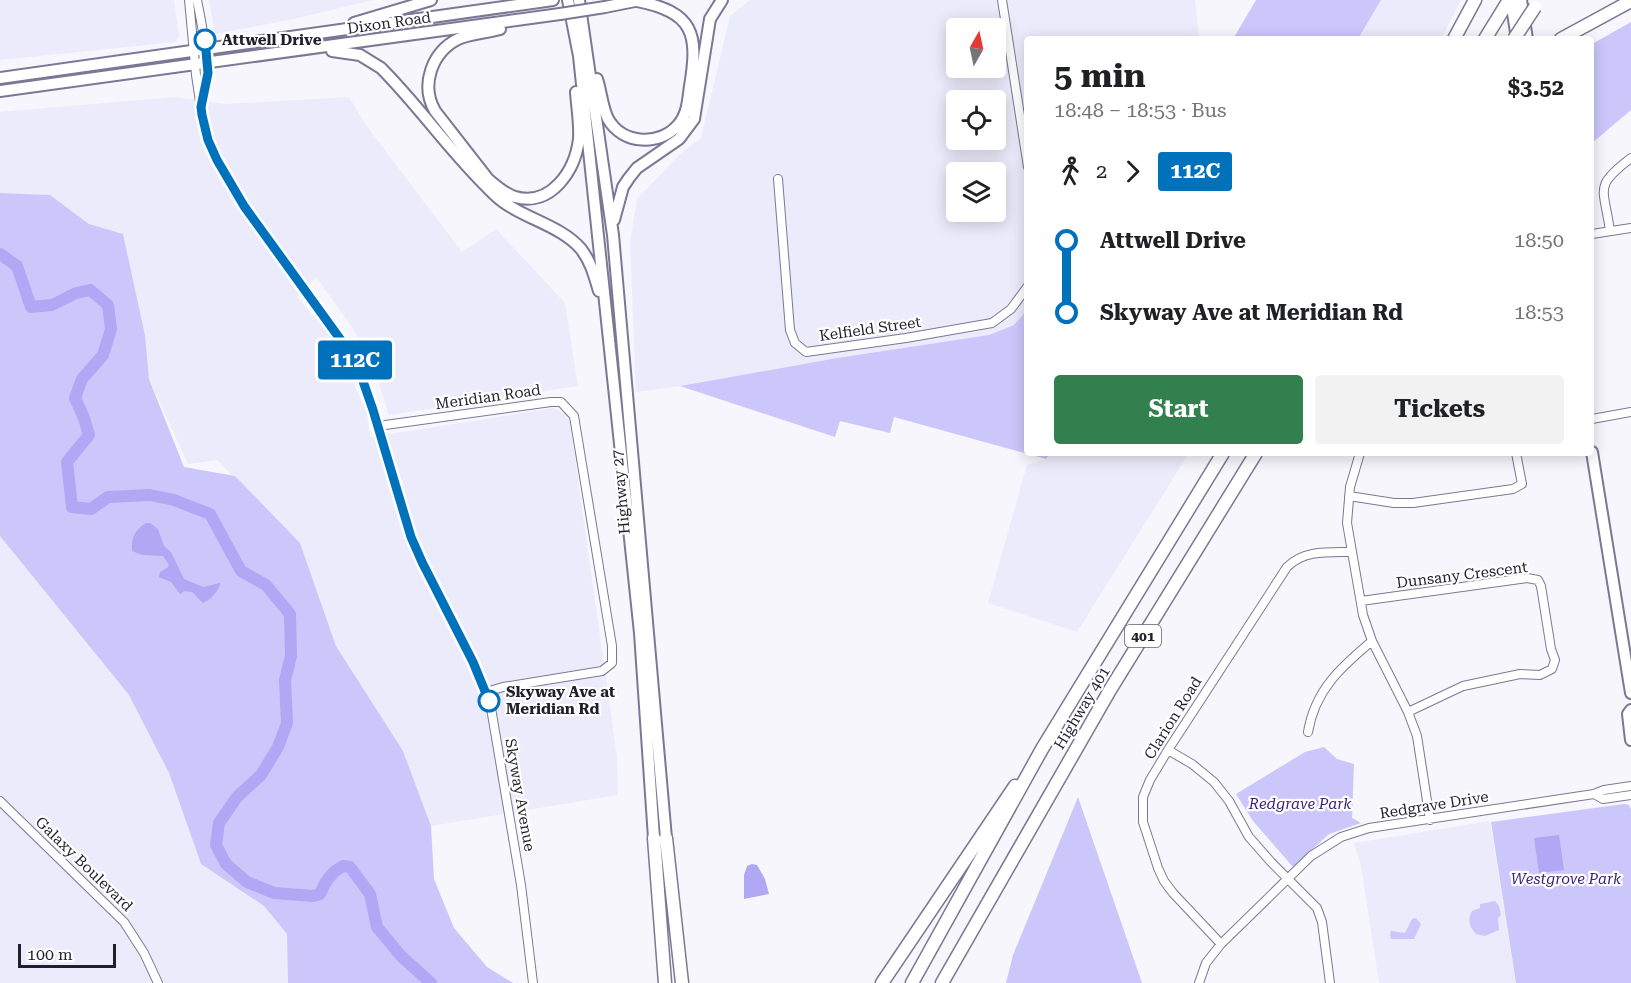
<!DOCTYPE html>
<meta charset="utf-8">
<style>
body{margin:0;font-family:"Roboto Serif",serif;background:#f2f2f2;color:#202124;height:100vh;display:flex;flex-direction:column;font-size:22px;white-space:nowrap}
*{box-sizing:border-box;margin:0}
p{font-size:20px;color:#757577}
.icon{flex:none;width:33px;height:33px;fill:none;stroke:currentColor;stroke-width:2;stroke-linecap:round;stroke-linejoin:round}
.map{position:relative;flex:1;overflow:hidden}
.side{position:absolute;left:1024px;top:36px;width:570px;height:420px;display:flex;flex-direction:column;background:#fff;border-radius:6px;box-shadow:0 3px 15px #0003}
.side>*{flex:none}
.badge{padding:0 12px;border-radius:4px;font-size:21px;line-height:39px}
.needle{width:39px;rotate:9deg}
.fabs{position:absolute;left:946px;top:18px;display:grid;gap:12px}
.fabs a{display:grid;place-items:center;width:60px;height:60px;border-radius:6px;background:#fff;box-shadow:0 3px 15px #0003;font-size:30px}
.scale{position:absolute;left:18px;bottom:15px;width:98px;box-sizing:border-box;padding-left:6px;border:3px solid #201f2b;border-top:0;font-size:16px;line-height:21px;white-space:nowrap;color:#201f2b;-webkit-text-stroke:4px #fff;paint-order:stroke}
.map>.badge{position:absolute;translate:-50% -50%;box-shadow:0 0 0 3px #fff}
.legs{display:flex;align-items:center;gap:9px;height:66px;padding:0 30px;font-size:20px}
.legs p{margin-inline-start:auto}
.head{display:flex;align-items:center;justify-content:space-between;height:102px;padding:0 30px}
h1{font-size:33px;font-weight:700;line-height:45px}
.primary-button{display:flex;gap:12px;margin-top:auto;padding:12px 30px}
.primary-button a{flex:1;height:69px;border-radius:6px;background:#33804f;color:#fff;font-size:24px;font-weight:700;line-height:69px;text-align:center}
.primary-button a+a{background:#f2f2f2;color:#202124}
ul{padding:0 30px;list-style:none}
li{display:flex;align-items:center;gap:21px;height:72px;font-size:22px}
li i{display:grid;place-items:center;width:9px;height:100%;margin:0 8px;background:currentColor}
li i::after{content:'';width:15px;height:15px;margin:-8px;border:4px solid;border-radius:50%;background:#fff}
li p{margin-inline-start:auto}
li:first-child i{background:linear-gradient(#0000 50%,currentColor 0)}
li:last-child i{background:linear-gradient(currentColor 50%,#0000 0)}
.map>svg:first-child{display:block}
.built{fill:#ecebfb;fill-rule:evenodd}
.green{fill:#ccc7fa}
.water{fill:#b0a7f5}
.lines{fill:none;stroke-linecap:round;stroke-linejoin:round}
.river{stroke:#b0a7f5;stroke-width:12}
.minor-casing{stroke:#7b7895;stroke-width:10}
.major-casing{stroke:#7b7895;stroke-width:14}
.highway-casing{stroke:#7b7895;stroke-width:15}
.minor{stroke:#fff;stroke-width:8}
.major{stroke:#fff;stroke-width:10}
.highway{stroke:#fff;stroke-width:12}
.major-bridge-casing{stroke:#7b7895;stroke-width:14;stroke-linecap:butt}
.highway-bridge-casing{stroke:#7b7895;stroke-width:15;stroke-linecap:butt}
.major-bridge{stroke:#fff;stroke-width:10}
.highway-bridge{stroke:#fff;stroke-width:12}
.line-1-casing{stroke:#fff;stroke-width:14}
.line-1{stroke:#0072bc;stroke-width:9}
.stop-1-dot{fill:#fff;stroke:#0072bc;stroke-width:3}
.labels{text-anchor:middle;dominant-baseline:central;stroke-width:4.5;stroke-linejoin:round;paint-order:stroke}
.shield{fill:#fff;stroke:#63626b;stroke-width:1.5}
.shield-label{font-size:14px;font-weight:bold;fill:#201f2b}
.street-label{font-size:15px;fill:#201f2b;stroke:#fff}
.stop-label{font-size:15px;font-weight:bold;fill:#201f2b;stroke:#fff;text-anchor:start}
.park-label{font-size:15px;font-style:italic;fill:#3b237b;stroke:#fff}
</style>
<div class="map">
<svg width="1631" height="983" viewBox="0 0 1631 983">
<rect width="100%" height="100%" fill="#f6f6fc"/>
<!-- built -->
<path class="built" d="M0,0H174L179,36L176,42L0,60Z
M209,0H373L289,20L215,34Z
M750,0H1195L1199,39H1028V310L1014,325L989,335L837,358L680,386L636,392L630,241L637,199L680,154L701,138L730,16ZM957,28H996V68H957ZM957,100H996V140H957ZM957,172H996V212H957Z
M1381,0H1461L1441,39H1358Z
M175,97L226,104L349,97L366,125L462,252L496,229L565,303L578,386L389,415L373,365L354,330L316,277L297,297L329,333L367,412L370,437L554,408L569,416L617,757L618,795L431,826L403,751L336,646L300,543L217,460L188,464L149,379L145,335L123,234L89,224L50,195L0,193V112Z
M1051,453H1189L1077,632L988,603L1027,465L1046,459Z
M0,536L129,695L169,773L201,864L264,906L287,934L288,983H0Z
M1490,821L1516,983H1379L1361,866L1354,843Z"/>
<!-- green -->
<path class="green" d="M1256,0H1381L1358,39H1233Z
M1631,22V110L1592,143V44Z
M0,193L50,195L89,224L123,234L145,335L149,379L184,467L235,476L300,543L336,646L403,751L431,826L434,879L454,928L487,967L513,983H288L287,934L264,906L201,864L169,773L129,695L0,536Z
M1027,310L1028,453H1051L1046,459L894,417L890,433L840,421L835,437L680,386L837,358L989,335L1014,325Z
M1324,747L1337,759L1354,764L1352,818L1361,823L1329,834L1293,867L1253,821L1236,794L1305,752Z
M1078,797L1142,983H1006L1013,955Z
M1624,804L1629,805L1631,809V983H1516L1491,822Z
M1495,901L1499,906L1501,915L1498,918L1499,930L1485,936L1476,934C1469,926 1467,920 1472,911L1480,908V904Z
M1416,918L1421,924L1414,939H1391L1390,935L1391,931L1405,933L1412,919Z"/>
<!-- water -->
<path class="water" d="M146,523H150L158,529L164,546L171,552L184,579L203,587L220,583C220,590 209,601 203,603L192,592L184,591L180,594L171,582L159,577L160,572L167,568L169,565L163,556L142,555L132,551C131,539 135,529 146,523Z
M1559,835L1564,870L1539,873L1534,838Z
M752,864L757,865L765,879L769,894L744,899V875L747,866Z"/>
<g class="lines">
<!-- river -->
<path class="river" d="M0,254L17,266L31,307L52,305L76,293L90,290L108,305L111,329L103,355L82,379L75,398L84,418L89,435L67,462L72,507L91,509L108,497L150,495L174,500L210,514L241,571L266,585L290,614L291,656L285,680L287,723L278,747L261,775L237,797L219,823L216,845L226,864L247,882L274,893L313,896L320,894C325,882 331,872 343,866L350,867L370,894L377,927L401,956L431,983"/>
<defs>
<path id="minor" d="M189,0L196,75L202,115L208,139L217,160L244,206L356,361L378,426L411,537L486,692L491,708L521,885L533,983
M197,0C204,36 212,70 202,106
M1002,0L1028,167
M778,179L790,330L795,343L806,352L906,338L992,323L1011,309L1028,286
M1610,231C1604,187 1593,187 1631,158
M1592,234L1631,228
M1592,419L1631,412
M378,426L551,402H561L574,416L612,646V663L602,671L503,687L486,692
M1360,453L1350,487L1347,523L1363,615L1372,641L1408,712L1417,736L1430,820
M1349,496L1394,503H1413L1513,489L1522,484L1516,453
M1361,601L1527,578L1538,580L1541,586L1551,649L1555,660L1552,669L1540,675L1520,674L1463,686L1408,712
M1308,732C1315,690 1341,667 1372,641
M1168,750L1192,764L1214,782L1229,801L1249,837L1271,862L1317,908L1322,922L1330,983
M1594,794L1603,799L1631,795
M0,801L124,922L144,953L158,983
M1221,944L1173,893L1164,881L1158,868L1143,822V797L1150,780L1168,750L1287,567C1304,550 1328,552 1351,552
M1199,983L1206,963L1221,944L1311,856L1341,837L1369,828L1594,794L1604,790L1631,786"/>
<path id="major" d="M568,0L579,56L640,633L654,838
M579,0L613,235L666,838
M1511,0L1517,39
M1521,0L1527,39
M605,7L640,0
M354,23L431,0
M500,29C486,33 471,33 458,39C432,52 420,85 435,111L488,179C496,186 505,194 515,197C551,207 575,171 579,139C580,124 577,107 576,92
M332,51L360,55L381,68C421,108 453,156 495,195C519,218 560,224 581,249C591,262 594,275 599,291
M0,78L553,0
M597,79C601,91 602,107 608,119C623,145 660,146 678,125C688,114 688,99 690,86C699,33 693,12 637,1
M0,91L560,14
M614,220L623,187L629,178L637,168L679,139L694,119L710,19L722,0
M1592,452L1631,693
M1631,710L1628,714L1631,740"/>
<path id="highway" d="M1454,39L1475,0
M1485,39L1509,0
M1561,39L1631,1
M654,838L665,983
M666,838L682,983
M882,983L1015,786
M912,983L1042,749L1223,453
M942,983L1110,690L1256,453"/>
</defs>
<!-- minor casing -->
<use href="#minor" class="minor-casing"/>
<!-- major casing -->
<use href="#major" class="major-casing"/>
<!-- highway casing -->
<use href="#highway" class="highway-casing"/>
<!-- minor -->
<use href="#minor" class="minor"/>
<!-- major -->
<use href="#major" class="major"/>
<!-- highway -->
<use href="#highway" class="highway"/>
<defs>
<path id="major-bridge" d="M560,14L605,7"/>
<path id="highway-bridge" d="M1514,39L1535,7"/>
</defs>
<!-- major-bridge casing -->
<use href="#major-bridge" class="major-bridge-casing"/>
<!-- highway-bridge casing -->
<use href="#highway-bridge" class="highway-bridge-casing"/>
<!-- major-bridge -->
<use href="#major-bridge" class="major-bridge"/>
<!-- highway-bridge -->
<use href="#highway-bridge" class="highway-bridge"/>
</g>
<g class="lines">
<defs>
<path id="line-1" d="M205,40L208,73L201,107L202,115L208,140L217,160L244,206L356,361L373,410L411,537L422,562L473,662L489,701"/>
</defs>
<!-- line-1 casing -->
<use href="#line-1" class="line-1-casing"/>
<!-- line-1 -->
<use href="#line-1" class="line-1"/>
</g>
<!-- markers -->
<g class="stop-1-dot">
<circle cx="205" cy="40" r="10"/>
<circle cx="489" cy="701" r="10"/>
</g>
<g class="labels">
<!-- shield labels -->
<rect class="shield" x="1125" y="625" width="36" height="22" rx="4.5"/>
<g class="shield-label">
<text x="1143" y="636">401</text>
</g>
<!-- street labels -->
<g class="street-label">
<text transform="translate(389 23) rotate(-8)">Dixon Road</text>
<text transform="translate(870 329) rotate(-8)">Kelfield Street</text>
<text transform="translate(488 397) rotate(-8)">Meridian Road</text>
<text transform="translate(621 492) rotate(-95)">Highway 27</text>
<text transform="translate(1462 575) rotate(-7)">Dunsany Crescent</text>
<text transform="translate(1082 708) rotate(-59)">Highway 401</text>
<text transform="translate(1173 718) rotate(-58)">Clarion Road</text>
<text transform="translate(520 795) rotate(80)">Skyway Avenue</text>
<text transform="translate(1434 805) rotate(-9)">Redgrave Drive</text>
<text transform="translate(84 864) rotate(44)">Galaxy Boulevard</text>
</g>
<!-- stop labels -->
<g class="stop-label">
<text x="222" y="40">Attwell Drive</text>
<text x="506" y="692">Skyway Ave at<tspan x="506" dy="17">Meridian Rd</tspan></text>
</g>
<!-- park labels -->
<g class="park-label">
<text x="1300" y="804">Redgrave Park</text>
<text x="1566" y="879">Westgrove Park</text>
</g>
</g>
</svg>
<div class="fabs">
<a><svg class="needle" viewBox="-14 -14 28 28"><path d="M0-13l5 13h-10z" fill="#e53935"/><path d="M0 13l5-13h-10z" fill="#757577"/></svg></a>
<a><svg class="icon" aria-label="locate" viewBox="0 0 24 24"><circle cx="12" cy="12" r="6"/><path d="M12 2v4M12 18v4M2 12h4M18 12h4"/></svg></a>
<a><svg class="icon" aria-label="layers" viewBox="0 0 24 24"><path d="M12 4l9 5-9 5-9-5zM3 14l9 5 9-5"/></svg></a>
</div>
<div class="scale">100 m</div>
<b class="badge" style="left:355px;top:360px;background:#0072bc;color:#fff">112C</b>
<section class="side">
<div class="head"><div><h1>5 min</h1><p>18:48 – 18:53 · Bus</p></div><b>$3.52</b></div>
<div class="legs"><svg class="icon" aria-label="walk" viewBox="0 0 24 24"><circle cx="13" cy="4" r="2"/><path d="M13 8l-2 6 4 7M11 14l-3 7M7 12l3-4h3l4 4"/></svg>2<svg class="icon" aria-label="forward" viewBox="0 0 24 24"><path d="M9 5l7 7-7 7"/></svg><b class="badge" style="background:#0072bc;color:#fff">112C</b></div>
<ul>
<li><i style="color:#0072bc"></i><b>Attwell Drive</b><p>18:50</p></li>
<li><i style="color:#0072bc"></i><b>Skyway Ave at Meridian Rd</b><p>18:53</p></li>
</ul>
<div class="primary-button"><a>Start</a><a>Tickets</a></div>
</section>
</div>
